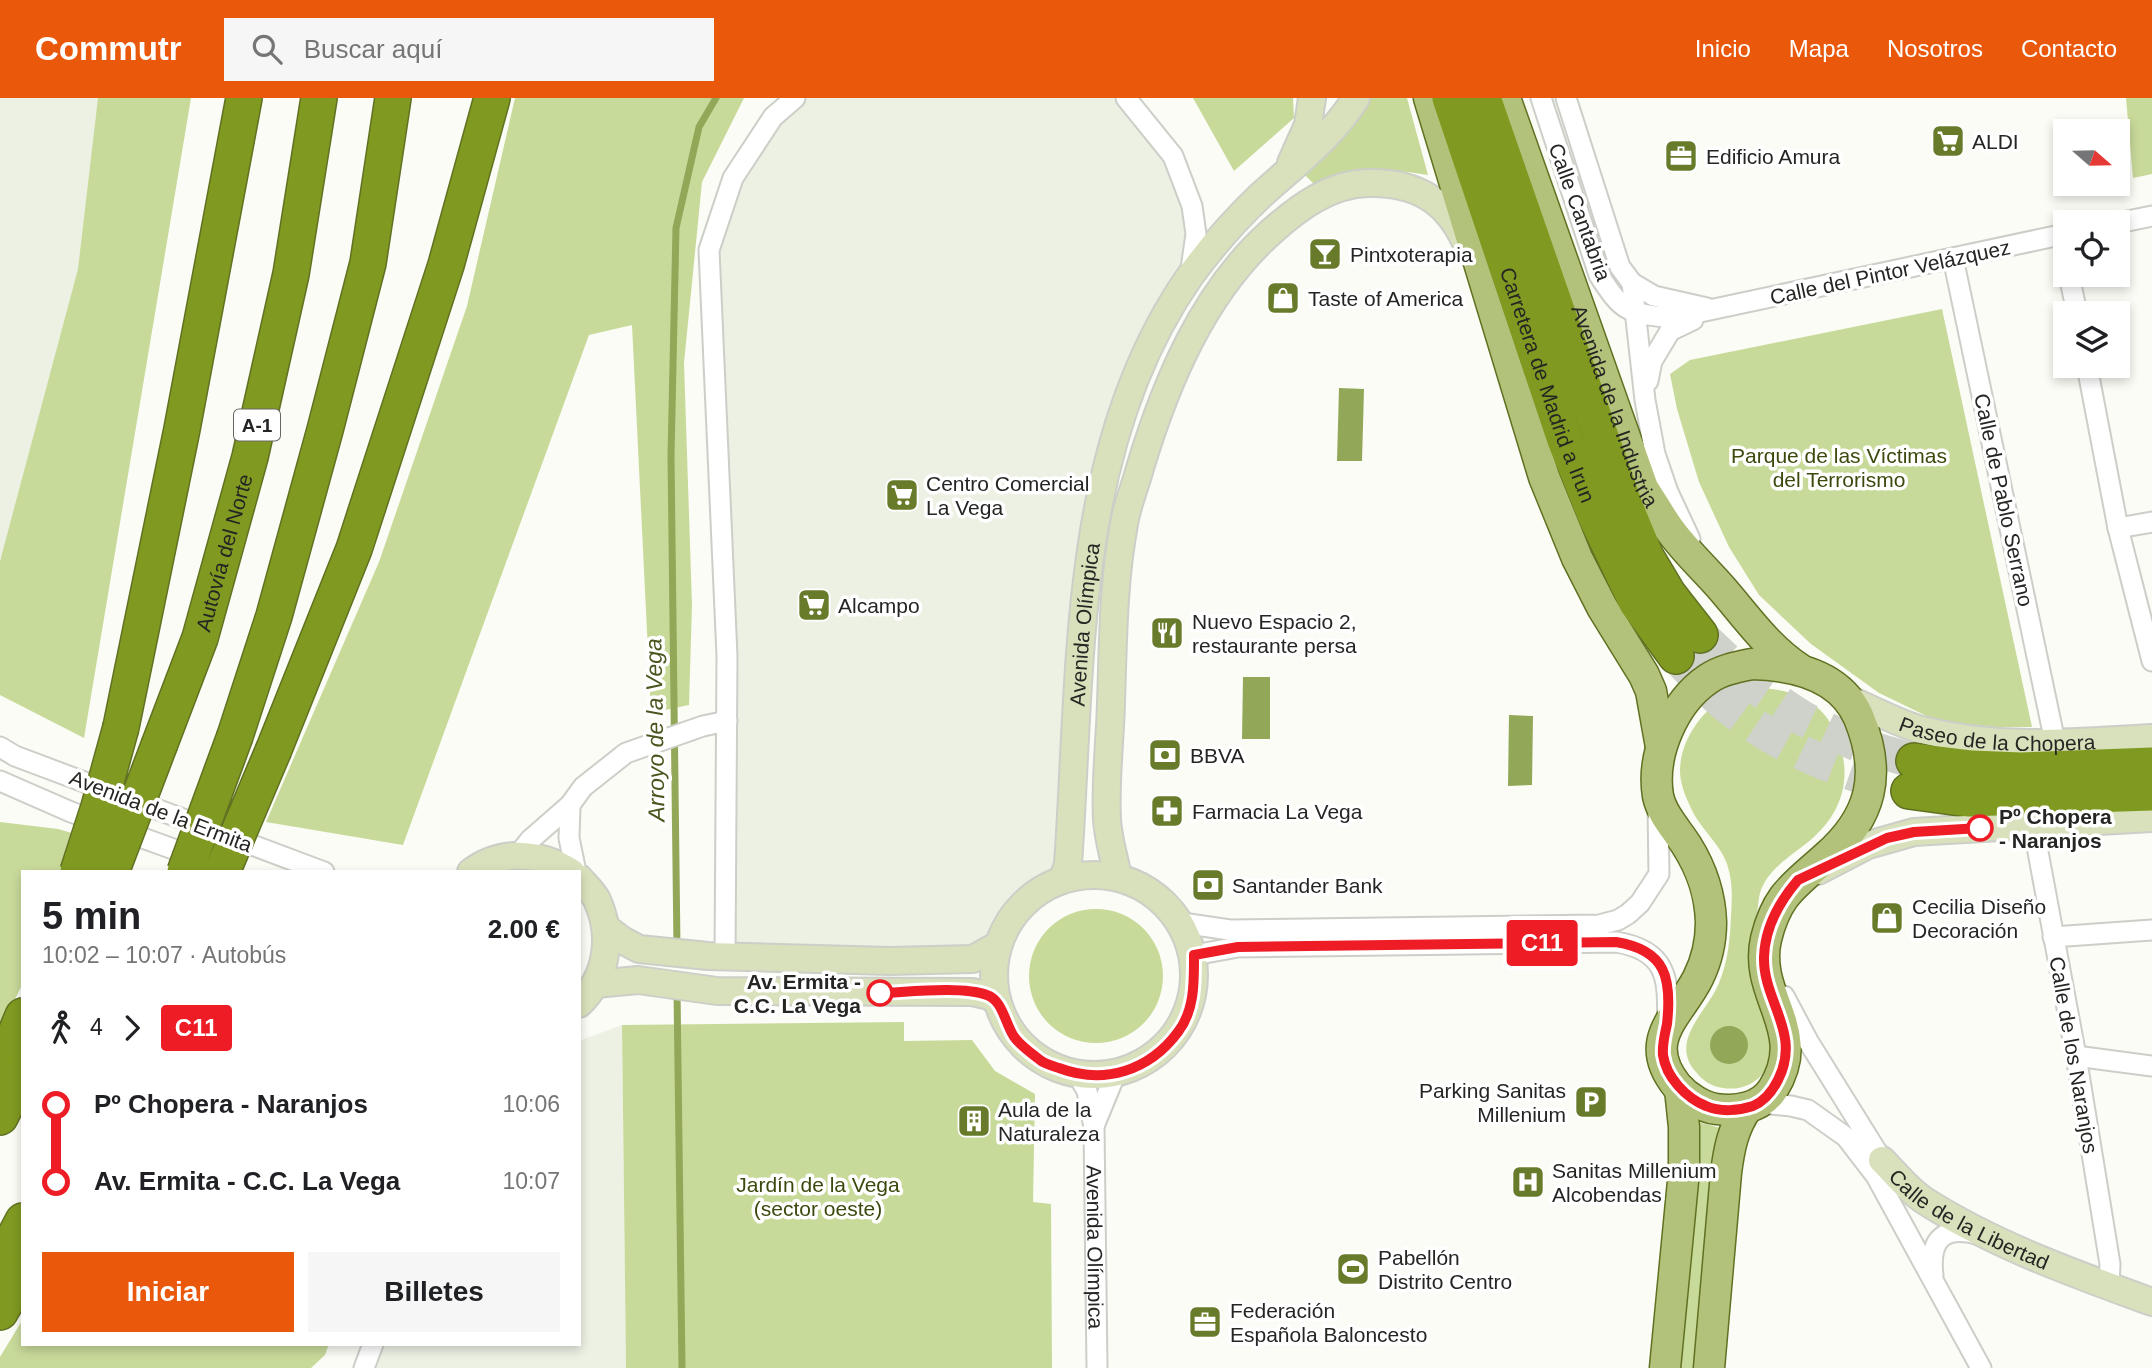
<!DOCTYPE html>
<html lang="es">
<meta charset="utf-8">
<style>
body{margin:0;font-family:Arial,sans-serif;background:#f6f6f6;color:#202124;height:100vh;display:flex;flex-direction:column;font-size:26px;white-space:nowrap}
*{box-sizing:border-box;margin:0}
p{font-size:23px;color:#757577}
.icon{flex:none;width:38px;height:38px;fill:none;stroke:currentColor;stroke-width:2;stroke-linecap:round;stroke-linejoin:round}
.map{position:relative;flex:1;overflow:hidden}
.details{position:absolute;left:21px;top:772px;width:560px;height:476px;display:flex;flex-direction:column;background:#fff;border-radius:0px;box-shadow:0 4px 10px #0003}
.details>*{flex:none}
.badge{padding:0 14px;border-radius:5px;font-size:24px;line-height:46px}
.needle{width:46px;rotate:110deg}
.tools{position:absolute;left:2053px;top:21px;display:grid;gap:14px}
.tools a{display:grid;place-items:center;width:77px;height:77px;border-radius:0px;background:#fff;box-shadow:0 4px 10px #0003;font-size:35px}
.map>.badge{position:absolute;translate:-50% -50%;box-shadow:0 0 0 4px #fff}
.legs{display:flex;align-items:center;gap:10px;height:77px;padding:0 21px;font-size:23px}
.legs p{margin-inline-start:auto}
.headline{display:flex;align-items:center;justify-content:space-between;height:119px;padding:0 21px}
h1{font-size:38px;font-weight:800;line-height:52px}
.cta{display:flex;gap:14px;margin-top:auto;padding:14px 21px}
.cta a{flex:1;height:80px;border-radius:0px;background:#ea580c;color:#fff;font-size:28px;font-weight:800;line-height:80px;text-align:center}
.cta a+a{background:#f6f6f6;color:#202124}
ul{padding:0 21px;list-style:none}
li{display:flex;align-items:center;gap:24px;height:77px;font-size:26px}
li i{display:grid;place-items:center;width:10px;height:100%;margin:0 9px;background:currentColor}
li i::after{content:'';width:18px;height:18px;margin:-9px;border:5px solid;border-radius:50%;background:#fff}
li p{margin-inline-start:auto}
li:first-child i{background:linear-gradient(#0000 50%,currentColor 0)}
li:last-child i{background:linear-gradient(currentColor 50%,#0000 0)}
header{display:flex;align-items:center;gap:42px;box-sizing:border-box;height:98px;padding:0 35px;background:#ea580c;color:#fff}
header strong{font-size:33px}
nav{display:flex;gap:38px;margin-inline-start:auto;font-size:24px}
.search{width:490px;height:63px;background:#f6f6f6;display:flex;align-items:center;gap:18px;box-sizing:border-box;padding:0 24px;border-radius:0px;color:#757577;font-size:26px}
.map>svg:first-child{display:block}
.built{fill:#edf1e4}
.green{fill:#c8da9a}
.water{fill:#92a758}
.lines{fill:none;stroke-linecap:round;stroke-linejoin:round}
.stream{stroke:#92a758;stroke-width:7}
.highway-tunnel{stroke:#cfd1cb;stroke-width:35;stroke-dasharray:35 18;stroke-linecap:butt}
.street-casing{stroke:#cccec8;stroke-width:23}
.secondary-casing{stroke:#cccec8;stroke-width:30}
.primary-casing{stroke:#607122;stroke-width:33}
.highway-casing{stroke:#607122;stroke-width:38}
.street{stroke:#fff;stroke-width:19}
.secondary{stroke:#d9e1bc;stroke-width:26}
.primary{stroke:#b3c27a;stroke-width:30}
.highway{stroke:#809a21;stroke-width:35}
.highway-bridge-casing{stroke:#607122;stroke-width:38;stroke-linecap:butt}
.highway-bridge{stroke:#809a21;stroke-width:35}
.line-1-casing{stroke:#fff;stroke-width:16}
.line-1{stroke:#ee1c25;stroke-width:10}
.stop-1-dot{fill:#fff;stroke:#ee1c25;stroke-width:3.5}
.labels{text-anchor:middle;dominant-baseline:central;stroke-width:7;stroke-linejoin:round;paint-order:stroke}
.shield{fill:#fff;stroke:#666765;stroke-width:2}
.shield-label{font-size:19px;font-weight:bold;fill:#252623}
.poi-label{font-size:21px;fill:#252623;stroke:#fff;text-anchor:start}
.street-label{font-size:21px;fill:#252623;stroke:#fff}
.park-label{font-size:21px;fill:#3c490d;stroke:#fff}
.stop-label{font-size:21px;font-weight:bold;fill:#252623;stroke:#fff;text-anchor:start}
.water-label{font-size:23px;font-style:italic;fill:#48551c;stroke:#fff}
</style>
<header>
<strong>Commutr</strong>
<div class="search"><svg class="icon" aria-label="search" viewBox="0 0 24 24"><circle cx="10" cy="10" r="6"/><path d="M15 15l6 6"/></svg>Buscar aquí</div>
<nav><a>Inicio</a><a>Mapa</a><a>Nosotros</a><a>Contacto</a></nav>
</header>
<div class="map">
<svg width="2152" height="1270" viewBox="0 0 2152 1270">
<rect width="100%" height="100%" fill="#fafcf5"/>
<!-- built -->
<path class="built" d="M0,0H103L111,301L0,460Z
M795,0H1126L1173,58L1196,136L1095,417L1063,781L1037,794L1014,817L998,847L725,859L709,152L733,80Z
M622,927L626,1270H364L373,1246H579V943Z"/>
<!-- green -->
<path class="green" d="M98,0H191L84,640L0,597V463L78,171Z
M515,0H744L702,84L684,265L692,507L689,607L651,615L632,227L589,237L403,747L266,724L379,464L467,208Z
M1193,0H1293L1294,20L1234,73Z
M1369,0H1407L1428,77C1387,71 1352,68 1314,86L1303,75Z
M2126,0H2152V76L2133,80Z
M1942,211L2032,629H1990L1939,624L1879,595L1811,546L1759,497L1729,449L1699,384L1677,311L1670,276L1690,262Z
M1756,590C1785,590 1818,600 1832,628C1853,668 1848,708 1814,739C1795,756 1763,772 1759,800C1756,826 1749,853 1751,879C1753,900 1766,911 1770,928C1780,962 1760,995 1723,990C1712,989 1702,982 1696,974C1668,943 1708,913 1719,885C1728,863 1730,842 1731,818C1732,800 1733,783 1727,766C1719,744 1699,730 1690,708C1685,698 1680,684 1680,673C1680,642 1703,610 1730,597C1738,593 1748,592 1756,590Z
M0,724L58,731L79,737L66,773L23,774V885L0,932Z
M1029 878a67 67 0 1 1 134 0a67 67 0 1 1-134 0Z
M904,924V943L972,942L995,973L1035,996L1033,1104L1051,1106L1052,1270H626L622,927Z
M1695,1023L1724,1031L1698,1270H1675Z
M23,1221V1246H329L325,1257L311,1270H0V1259Z"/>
<!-- water -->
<path class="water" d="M1339,290L1364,291L1362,363H1337Z
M1243,579H1270V641H1242Z
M1509,617L1533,618L1532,687L1508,688Z
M1710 947a19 19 0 1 1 38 0a19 19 0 1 1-38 0Z"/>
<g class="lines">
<!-- stream -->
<path class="stream" d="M677,850L671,358L676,130L699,29L716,0
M677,893L682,1270"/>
<!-- highway-tunnel -->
<path class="highway-tunnel" d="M1700,537L1750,585L1802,620L1859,647L1914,663
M1676,558C1693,575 1710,595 1730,610C1785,653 1842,674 1909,693"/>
<defs>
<g id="street">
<path d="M1126,0L1173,58L1192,108L1196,136L1190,178"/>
<path d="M1541,0L1599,177C1623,215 1628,215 1672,220L2065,136"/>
<path d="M1566,0L1620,169L1632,185L1645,302L1655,356L1668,394L1690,441"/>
<path d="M2118,125L2152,118"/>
<path d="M1953,160L2055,644"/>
<path d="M2069,177L2077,215"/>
<path d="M1632,185L1654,198L1707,210"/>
<path d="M2087,268L2118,430L2152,563"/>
<path d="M1648,283L1652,263L1670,233L1693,222"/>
<path d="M2118,430L2152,424"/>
<path d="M0,649L15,658L324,774"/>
<path d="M0,683L71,714L198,760"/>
<path d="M570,707L569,740L576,774"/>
<path d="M2033,727L2076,958L2110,1166L2109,1188"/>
<path d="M518,757L530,742L570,707L583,689L626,655L703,628L727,623"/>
<path d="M1182,825L1230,832L1599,827L1618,822L1628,816L1640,805L1659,776L1658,709"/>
<path d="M2053,839L2152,832"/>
<path d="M1194,857L1238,849L1616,844C1666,852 1670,880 1667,925"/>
<path d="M725,859L727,558L709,152L733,80L773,19L795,0"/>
<path d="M1784,898L1808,943L1882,1062"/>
<path d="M2076,958L2152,968"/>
<path id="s1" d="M1078,977L1087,993L1094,1029L1097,1270"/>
<path d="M1760,1005L1791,1008L1808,1012L1846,1039L1876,1078L1981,1270"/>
<path d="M1094,1028L1115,977"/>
<path d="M1933,1177C1929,1143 1942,1127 1977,1136"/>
<path d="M364,1270L373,1246"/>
</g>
<g id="secondary">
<path d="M1291,65L1308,27L1312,0"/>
<path id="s2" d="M1848,601C1872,611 1897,625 1922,632C1999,652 2073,644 2152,640"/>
<path d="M1818,773L1868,747L1914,734L2152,720"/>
<path d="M471,774C502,751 540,754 571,774"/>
<circle cx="1094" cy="877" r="100"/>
<path d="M1118,778C1114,760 1108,740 1107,721C1105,683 1110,643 1111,605C1113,546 1113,485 1124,426C1127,407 1135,389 1140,370C1166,284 1203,195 1271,134C1299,109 1330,86 1368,85C1414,84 1446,101 1465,143"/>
<path d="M579,780C585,787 593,794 597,802C613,837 608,878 579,906"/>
<path id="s3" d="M1063,781L1068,766C1082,569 1071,348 1190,178C1211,149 1235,122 1260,98C1294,67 1331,40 1356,0"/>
<path d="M606,830L622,842L639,851L708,858L890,863L973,861L998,847"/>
<path d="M595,886L638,882L717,893L972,894L990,898L997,904"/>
<path id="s4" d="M1882,1062C1896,1076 1908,1092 1925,1103C1994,1147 2075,1176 2152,1204"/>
</g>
<g id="primary">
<path d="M1429,0L1544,379L1577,460L1602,509L1644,577L1651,593L1661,649"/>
<path id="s5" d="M1505,0L1643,390C1652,404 1660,418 1670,432C1686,454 1706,472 1724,493C1748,521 1769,551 1800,571"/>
<path d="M1752,566C1794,567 1841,577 1859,620C1882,676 1872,719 1826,759C1794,788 1777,796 1766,841C1753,899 1810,932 1773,991C1761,1010 1737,1014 1716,1011C1702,1009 1687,999 1677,988C1640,942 1679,918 1698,880C1707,862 1711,843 1711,824C1710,795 1702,772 1687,748C1677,732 1662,717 1658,698C1651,656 1674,604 1708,581C1721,572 1737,569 1752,566Z"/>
<path d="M1665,1270L1684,1073V1029L1680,991"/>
<path d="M1709,1270L1726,1075C1729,1051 1733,1030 1747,1010"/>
</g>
<g id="highway">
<path id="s6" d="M1450,0L1565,342L1596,419L1637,505L1676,558"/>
<path d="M1483,0L1625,408L1646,459L1668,496L1700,537"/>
<path d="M121,629L182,331L244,0"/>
<path d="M235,638L274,518L325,332L368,165L393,0"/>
<path id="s7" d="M160,645L200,540L250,359L291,176L319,0"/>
<path d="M274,651L354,451L446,167L492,0"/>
<path d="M1914,663L1972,670L2021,672L2152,667"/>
<path d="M1909,693L1968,701L2152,695"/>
<path d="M0,973L23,918"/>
<path d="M0,1019L23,973"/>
<path d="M0,1167L23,1123"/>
<path d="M0,1214L23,1174"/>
</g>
</defs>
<!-- street casing -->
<use href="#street" class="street-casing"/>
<!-- secondary casing -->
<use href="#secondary" class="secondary-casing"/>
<!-- primary casing -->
<use href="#primary" class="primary-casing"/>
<!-- highway casing -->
<use href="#highway" class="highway-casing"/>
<!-- street -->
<use href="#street" class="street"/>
<!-- secondary -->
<use href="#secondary" class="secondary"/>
<!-- primary -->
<use href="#primary" class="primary"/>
<!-- highway -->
<use href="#highway" class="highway"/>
<defs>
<path id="highway-bridge" d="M78,774L99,709L121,629
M111,774L160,645
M185,774L235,638
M222,774L274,651"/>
</defs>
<!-- highway-bridge casing -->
<use href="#highway-bridge" class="highway-bridge-casing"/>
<!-- highway-bridge -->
<use href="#highway-bridge" class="highway-bridge"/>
</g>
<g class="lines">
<defs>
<path id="line-1" d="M880,895C909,894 962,888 987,897C1002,902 1005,924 1013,937C1018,946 1031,955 1040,962C1045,966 1053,968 1059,970C1104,987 1149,973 1178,934C1195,912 1194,883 1194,857L1238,849L1616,844C1666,852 1672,880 1667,926C1665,936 1662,946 1663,957C1666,979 1686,1000 1706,1008C1720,1014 1738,1013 1753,1008C1765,1003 1772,994 1778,982C1802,935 1763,904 1764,859C1765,829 1779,804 1798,782L1887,740L1914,734L1980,730"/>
</defs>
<!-- line-1 casing -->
<use href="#line-1" class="line-1-casing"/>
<!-- line-1 -->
<use href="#line-1" class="line-1"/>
</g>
<!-- icons -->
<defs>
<symbol id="supermarket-square" viewBox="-11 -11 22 22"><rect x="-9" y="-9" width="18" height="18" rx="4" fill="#687b2a" stroke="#fff"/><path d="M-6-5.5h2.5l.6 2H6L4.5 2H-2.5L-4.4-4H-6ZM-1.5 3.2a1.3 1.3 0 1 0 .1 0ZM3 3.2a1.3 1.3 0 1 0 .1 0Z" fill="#fff"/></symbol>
<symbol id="office-square" viewBox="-11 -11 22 22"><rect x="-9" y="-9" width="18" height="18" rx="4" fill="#687b2a" stroke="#fff"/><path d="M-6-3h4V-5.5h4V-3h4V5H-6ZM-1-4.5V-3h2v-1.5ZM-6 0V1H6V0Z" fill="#fff"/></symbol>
<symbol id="bar-square" viewBox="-11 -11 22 22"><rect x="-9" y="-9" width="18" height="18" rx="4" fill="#687b2a" stroke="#fff"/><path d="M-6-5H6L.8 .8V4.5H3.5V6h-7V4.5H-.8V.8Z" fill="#fff"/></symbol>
<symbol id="shop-square" viewBox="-11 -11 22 22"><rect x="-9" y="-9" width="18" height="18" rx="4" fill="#687b2a" stroke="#fff"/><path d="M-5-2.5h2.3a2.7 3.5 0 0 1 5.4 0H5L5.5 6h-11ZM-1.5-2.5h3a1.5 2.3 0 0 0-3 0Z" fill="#fff"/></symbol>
<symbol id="restaurant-square" viewBox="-11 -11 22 22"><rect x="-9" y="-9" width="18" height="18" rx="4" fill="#687b2a" stroke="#fff"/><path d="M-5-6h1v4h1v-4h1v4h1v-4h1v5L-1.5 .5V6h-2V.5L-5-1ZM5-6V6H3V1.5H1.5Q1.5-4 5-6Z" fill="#fff"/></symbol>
<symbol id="bank-square" viewBox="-11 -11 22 22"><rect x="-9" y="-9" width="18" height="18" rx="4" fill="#687b2a" stroke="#fff"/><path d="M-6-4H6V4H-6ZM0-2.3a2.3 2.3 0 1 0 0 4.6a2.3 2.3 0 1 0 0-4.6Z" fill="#fff"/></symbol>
<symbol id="pharmacy-square" viewBox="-11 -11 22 22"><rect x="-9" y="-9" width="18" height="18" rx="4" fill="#687b2a" stroke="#fff"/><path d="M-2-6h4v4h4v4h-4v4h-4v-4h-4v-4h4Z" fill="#fff"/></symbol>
<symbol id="parking-square" viewBox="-11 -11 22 22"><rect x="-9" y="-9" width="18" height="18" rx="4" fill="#687b2a" stroke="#fff"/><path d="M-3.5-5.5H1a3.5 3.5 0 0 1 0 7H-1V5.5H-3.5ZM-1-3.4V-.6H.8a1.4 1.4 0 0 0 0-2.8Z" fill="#fff"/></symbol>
<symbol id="building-square" viewBox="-11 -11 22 22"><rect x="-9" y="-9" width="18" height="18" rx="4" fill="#687b2a" stroke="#fff"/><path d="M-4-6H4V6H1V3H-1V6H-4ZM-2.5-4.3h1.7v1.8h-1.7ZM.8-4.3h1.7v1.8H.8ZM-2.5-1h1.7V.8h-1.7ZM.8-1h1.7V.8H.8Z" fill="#fff"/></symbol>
<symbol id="hospital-square" viewBox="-11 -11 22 22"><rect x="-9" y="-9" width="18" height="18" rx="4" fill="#687b2a" stroke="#fff"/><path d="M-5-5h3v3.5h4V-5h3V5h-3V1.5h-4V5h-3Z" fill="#fff"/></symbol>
<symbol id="stadium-square" viewBox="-11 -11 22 22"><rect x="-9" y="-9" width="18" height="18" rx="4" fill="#687b2a" stroke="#fff"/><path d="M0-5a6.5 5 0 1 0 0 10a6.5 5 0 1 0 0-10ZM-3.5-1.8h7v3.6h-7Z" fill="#fff"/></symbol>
</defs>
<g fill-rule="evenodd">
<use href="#supermarket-square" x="1929" y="24" width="38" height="38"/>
<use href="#office-square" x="1662" y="39" width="38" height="38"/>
<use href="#bar-square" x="1306" y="137" width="38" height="38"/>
<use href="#shop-square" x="1264" y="181" width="38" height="38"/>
<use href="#supermarket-square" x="883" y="378" width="38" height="38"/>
<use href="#supermarket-square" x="795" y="488" width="38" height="38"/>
<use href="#restaurant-square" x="1148" y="516" width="38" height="38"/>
<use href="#bank-square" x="1146" y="638" width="38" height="38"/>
<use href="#pharmacy-square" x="1148" y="694" width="38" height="38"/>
<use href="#bank-square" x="1189" y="768" width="38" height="38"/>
<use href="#shop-square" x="1868" y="801" width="38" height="38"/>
<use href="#parking-square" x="1572" y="985" width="38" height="38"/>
<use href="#building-square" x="955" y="1004" width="38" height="38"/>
<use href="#hospital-square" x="1509" y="1065" width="38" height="38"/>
<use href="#stadium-square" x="1334" y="1152" width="38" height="38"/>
<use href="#office-square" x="1186" y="1205" width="38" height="38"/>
</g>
<!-- markers -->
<g class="stop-1-dot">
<circle cx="1980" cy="730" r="12"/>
<circle cx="880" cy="895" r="12"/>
</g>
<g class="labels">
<!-- shield labels -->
<rect class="shield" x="234" y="311.5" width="46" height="31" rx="5"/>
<g class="shield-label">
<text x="257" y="327">A-1</text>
</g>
<!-- poi labels -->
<g class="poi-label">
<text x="1972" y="43">ALDI</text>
<text x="1706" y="58">Edificio Amura</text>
<text x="1350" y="156">Pintxoterapia</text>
<text x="1308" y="200">Taste of America</text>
<text x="926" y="385">Centro Comercial<tspan x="926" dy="24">La Vega</tspan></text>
<text x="838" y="507">Alcampo</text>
<text x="1192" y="523">Nuevo Espacio 2,<tspan x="1192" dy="24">restaurante persa</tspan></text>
<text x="1190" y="657">BBVA</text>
<text x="1192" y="713">Farmacia La Vega</text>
<text x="1232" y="787">Santander Bank</text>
<text x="1912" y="808">Cecilia Diseño<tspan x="1912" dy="24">Decoración</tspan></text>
<text x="1566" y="992" text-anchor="end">Parking Sanitas<tspan x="1566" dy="24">Millenium</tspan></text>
<text x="998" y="1011">Aula de la<tspan x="998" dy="24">Naturaleza</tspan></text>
<text x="1552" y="1072">Sanitas Millenium<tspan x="1552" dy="24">Alcobendas</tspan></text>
<text x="1378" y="1159">Pabellón<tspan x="1378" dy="24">Distrito Centro</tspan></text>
<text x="1230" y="1212">Federación<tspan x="1230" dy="24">Española Baloncesto</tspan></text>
</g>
<!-- street labels -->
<g class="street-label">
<text transform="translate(1580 114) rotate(70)">Calle Cantabria</text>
<text transform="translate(1890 174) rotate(-12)">Calle del Pintor Velázquez</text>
<text stroke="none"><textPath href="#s6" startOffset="303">Carretera de Madrid a Irun</textPath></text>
<text stroke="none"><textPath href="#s5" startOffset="327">Avenida de la Industria</textPath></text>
<text transform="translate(2004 402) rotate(78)">Calle de Pablo Serrano</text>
<text stroke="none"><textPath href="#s7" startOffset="201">Autovía del Norte</textPath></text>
<text stroke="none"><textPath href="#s3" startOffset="256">Avenida Olímpica</textPath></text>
<text stroke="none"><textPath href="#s2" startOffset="156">Paseo de la Chopera</textPath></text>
<text transform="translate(161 713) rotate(21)">Avenida de la Ermita</text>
<text transform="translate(2074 957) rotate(80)">Calle de los Naranjos</text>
<text stroke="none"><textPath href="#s4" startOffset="107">Calle de la Libertad</textPath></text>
<text stroke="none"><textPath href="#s1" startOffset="175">Avenida Olímpica</textPath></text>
</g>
<!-- park labels -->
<g class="park-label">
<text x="1839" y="357">Parque de las Víctimas<tspan x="1839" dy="24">del Terrorismo</tspan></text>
<text x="818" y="1086">Jardín de la Vega<tspan x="818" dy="24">(sector oeste)</tspan></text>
</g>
<!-- stop labels -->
<g class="stop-label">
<text x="1999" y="718">Pº Chopera<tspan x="1999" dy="24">- Naranjos</tspan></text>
<text x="861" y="883" text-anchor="end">Av. Ermita -<tspan x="861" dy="24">C.C. La Vega</tspan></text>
</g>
<!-- water labels -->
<g class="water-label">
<text transform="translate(655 632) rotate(-91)">Arroyo de la Vega</text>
</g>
</g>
</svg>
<div class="tools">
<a><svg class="needle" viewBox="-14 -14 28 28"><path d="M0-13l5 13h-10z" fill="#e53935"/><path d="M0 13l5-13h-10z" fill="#757577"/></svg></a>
<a><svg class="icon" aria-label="locate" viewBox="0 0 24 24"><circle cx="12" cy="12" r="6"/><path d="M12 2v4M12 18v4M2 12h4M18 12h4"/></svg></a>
<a><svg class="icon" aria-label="layers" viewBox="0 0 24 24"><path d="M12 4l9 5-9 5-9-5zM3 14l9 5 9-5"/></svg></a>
</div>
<b class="badge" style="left:1542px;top:845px;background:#ee1c25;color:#fff">C11</b>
<section class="details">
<div class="headline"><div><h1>5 min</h1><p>10:02 – 10:07 · Autobús</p></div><b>2.00 €</b></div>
<div class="legs"><svg class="icon" aria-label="walk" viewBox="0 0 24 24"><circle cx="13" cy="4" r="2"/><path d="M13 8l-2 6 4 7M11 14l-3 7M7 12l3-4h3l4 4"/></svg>4<svg class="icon" aria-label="forward" viewBox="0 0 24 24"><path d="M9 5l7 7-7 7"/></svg><b class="badge" style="background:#ee1c25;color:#fff">C11</b></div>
<ul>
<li><i style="color:#ee1c25"></i><b>Pº Chopera - Naranjos</b><p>10:06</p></li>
<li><i style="color:#ee1c25"></i><b>Av. Ermita - C.C. La Vega</b><p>10:07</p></li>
</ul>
<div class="cta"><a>Iniciar</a><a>Billetes</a></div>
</section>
</div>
